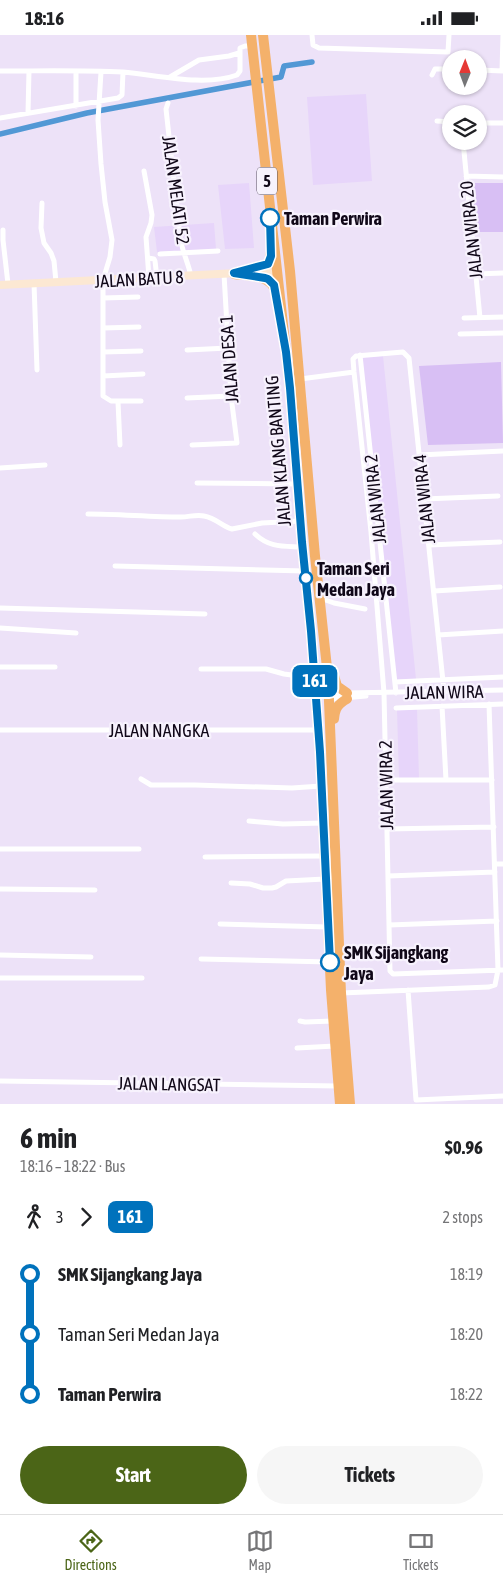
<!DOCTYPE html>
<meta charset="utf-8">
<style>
body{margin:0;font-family:"Asap Condensed",sans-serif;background:#f6f6f6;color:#202124;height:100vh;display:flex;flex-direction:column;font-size:19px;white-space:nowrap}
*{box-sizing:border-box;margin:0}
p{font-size:16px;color:#757577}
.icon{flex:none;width:28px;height:28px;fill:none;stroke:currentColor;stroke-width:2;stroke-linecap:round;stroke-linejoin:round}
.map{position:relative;height:1069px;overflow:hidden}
.details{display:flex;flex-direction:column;background:#fff;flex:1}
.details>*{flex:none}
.badge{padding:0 10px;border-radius:8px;font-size:18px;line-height:32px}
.needle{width:32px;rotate:1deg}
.tools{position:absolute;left:442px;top:15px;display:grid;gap:10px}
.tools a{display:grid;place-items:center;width:45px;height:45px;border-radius:50%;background:#fff;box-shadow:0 1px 4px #0004;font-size:25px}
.map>.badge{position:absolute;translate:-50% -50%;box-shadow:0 0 0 2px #fff}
.legs{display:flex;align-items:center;gap:8px;height:55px;padding:0 20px;font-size:16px}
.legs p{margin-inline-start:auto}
.overview{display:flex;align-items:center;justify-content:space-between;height:85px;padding:0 20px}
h1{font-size:28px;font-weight:700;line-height:38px}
.action{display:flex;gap:10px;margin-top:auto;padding:10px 20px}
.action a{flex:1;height:58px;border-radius:30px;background:#4b6517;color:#fff;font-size:20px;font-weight:700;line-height:58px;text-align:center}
.action a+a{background:#f6f6f6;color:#202124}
ul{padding:0 20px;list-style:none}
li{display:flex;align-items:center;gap:18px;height:60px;font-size:19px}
li i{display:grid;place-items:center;width:8px;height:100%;margin:0 6px;background:currentColor}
li i::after{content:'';width:12px;height:12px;margin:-6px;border:4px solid;border-radius:50%;background:#fff}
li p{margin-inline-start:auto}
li:first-child i{background:linear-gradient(#0000 50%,currentColor 0)}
li:last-child i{background:linear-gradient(currentColor 50%,#0000 0)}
.status{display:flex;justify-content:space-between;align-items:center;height:35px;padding:0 25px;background:#fff;direction:ltr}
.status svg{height:14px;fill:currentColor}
.tabs{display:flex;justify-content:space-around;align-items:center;height:70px;border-top:1px solid #e0e0e0;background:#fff;font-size:14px;color:#757577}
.tabs a{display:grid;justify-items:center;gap:2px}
.tabs .current{color:#4b6517}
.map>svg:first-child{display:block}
.built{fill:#e7d5fa}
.green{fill:#d8bff4}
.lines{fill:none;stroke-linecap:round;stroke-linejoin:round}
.canal{stroke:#5298d5;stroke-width:5.5}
.street{stroke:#fff;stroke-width:5}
.secondary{stroke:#fce8d3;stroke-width:8}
.highway{stroke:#f4b16b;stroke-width:10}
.line-1-casing{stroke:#fff;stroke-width:11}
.line-1{stroke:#0072bc;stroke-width:8}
.stop-1-dot{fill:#fff;stroke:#0072bc;stroke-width:2.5}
.labels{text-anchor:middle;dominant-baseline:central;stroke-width:4.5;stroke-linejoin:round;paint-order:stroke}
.shield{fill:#f7f2fd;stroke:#554e5d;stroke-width:1}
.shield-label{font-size:16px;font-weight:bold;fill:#100718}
.street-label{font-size:18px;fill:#100718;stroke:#f7f2fd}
.stop-label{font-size:18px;font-weight:bold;fill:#100718;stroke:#f7f2fd;text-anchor:start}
</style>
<div class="status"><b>18:16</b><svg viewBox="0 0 49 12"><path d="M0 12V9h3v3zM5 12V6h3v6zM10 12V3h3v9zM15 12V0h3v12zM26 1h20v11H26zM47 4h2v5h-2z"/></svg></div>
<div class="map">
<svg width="503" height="1069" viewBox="0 0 503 1069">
<rect width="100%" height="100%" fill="#ede2f8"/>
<!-- built -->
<path class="built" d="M366,59L372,146L313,150L307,62Z
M249,148L254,213L225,214L218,150Z
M214,188L216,214L157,217L154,192Z
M383,321L416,644L396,645L362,322Z
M417,674L419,743H399L397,675Z"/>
<!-- green -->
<path class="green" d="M471,148H503V197H477Z
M501,327L503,408L428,410L419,331Z"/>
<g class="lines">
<!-- canal -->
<path class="canal" d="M0,99L87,78L281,42L284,31L312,27"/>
<!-- street -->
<path class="street" d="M312,0L313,10L319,13L448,17L449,0
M479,35L503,36
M0,36C41,36 82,35 123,37C158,40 204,52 237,40L240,36V13L245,11H252
M76,36V71
M502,36L503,0
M101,37L98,85L101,129L105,167L112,205L110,222L103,245V361L111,366H141
M432,40L435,34H451
M170,42L199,25L229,21L239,18
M168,68L166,74L180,202C182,216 188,227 191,241
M28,78L29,36
M0,83L118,63L122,60L123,37
M437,86L451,87
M479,88H503
M463,106L480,283
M144,136L152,180L151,188L146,202L149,243
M466,141L503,142
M42,168L41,193L44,208L51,218L54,226L56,247
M3,195V205L8,249
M160,219L218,216
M148,223L154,224L155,226L157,243
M476,239L503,238
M34,248L37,335
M103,263L138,262
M464,283L503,282
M103,293L139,292
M460,299L503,298
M187,315L228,313
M103,317L141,316
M360,320L396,658
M103,341L143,339
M300,344L354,337
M187,363L231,361
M118,367L120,410
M192,410L237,408L231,361L224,239
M419,420L503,416
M0,433L45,430
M197,448L297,449
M424,464L498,461
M88,479C119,479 150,482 181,482C189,482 197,479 204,481C216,483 223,492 232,494L262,488L300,486
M255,499C270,513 283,511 302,512
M429,510L500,507
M115,531L305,536
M434,556L500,552
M320,563L334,568L365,574
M0,573L205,579
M0,593L76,598
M438,600L503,596
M0,632H55
M201,634H266L284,639L314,643
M395,647L503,642
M444,656L409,323L403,317L356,321L353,324L354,337L371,497L384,658L390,936L393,939L503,935
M329,661L331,659L347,658L503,655
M329,661L332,664L366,661
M442,671L446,745
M396,673L503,669
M0,695H318
M141,744L151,750H195L292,753L321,751
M386,745H492
M249,786L283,789L323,788
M387,794L494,792
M0,814H139
M205,822L324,821
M495,829H503
M388,841L495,837
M231,848L250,849L263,853H272L276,852L286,846L325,844
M0,854L95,855
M220,889L328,892
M389,890L497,886
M0,920L91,922
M201,924L330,927
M0,943H142
M408,955L416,1065L503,1061
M341,958L489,952L495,950L498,935L489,669
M300,986L305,987L333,986
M297,1013L335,1011
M0,1046L338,1051"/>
<!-- secondary -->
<path class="secondary" d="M254,238H277
M0,250L238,238"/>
<!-- highway -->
<path class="highway" d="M251,0L290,353L302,507L311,596L320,717L331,955L340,1069
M263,0L290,236L315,521L328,642L341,958L350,1069
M239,237L268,229L270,225L271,216
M234,239C249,241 271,239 276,257
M333,637L337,651L347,658
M334,684C335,673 338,669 347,664"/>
</g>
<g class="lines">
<defs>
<path id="line-1" d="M270,183L271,221L268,229L234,238L265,243L268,244L274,250L286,317L290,353L302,507L311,596L320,717L330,927"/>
</defs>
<!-- line-1 casing -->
<use href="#line-1" class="line-1-casing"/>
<!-- line-1 -->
<use href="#line-1" class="line-1"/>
</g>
<!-- markers -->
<g class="stop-1-dot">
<circle cx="270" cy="183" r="9"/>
<circle cx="306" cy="543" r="6"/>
<circle cx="330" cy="927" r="9"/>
</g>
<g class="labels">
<!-- shield labels -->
<rect class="shield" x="257" y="132.5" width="20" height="27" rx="4"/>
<g class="shield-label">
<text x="267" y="146">5</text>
</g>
<!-- street labels -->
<g class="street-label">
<text transform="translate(176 155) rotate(82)">JALAN MELATI 52</text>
<text transform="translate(471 195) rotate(-96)">JALAN WIRA 20</text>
<text transform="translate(139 244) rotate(-3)">JALAN BATU 8</text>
<text transform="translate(229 324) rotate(-94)">JALAN DESA 1</text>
<text transform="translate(278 416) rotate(-95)">JALAN KLANG BANTING</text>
<text transform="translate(375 464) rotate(-96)">JALAN WIRA 2</text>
<text transform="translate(424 464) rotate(-96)">JALAN WIRA 4</text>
<text transform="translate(444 657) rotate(-1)">JALAN WIRA</text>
<text x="159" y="695">JALAN NANGKA</text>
<text transform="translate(386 750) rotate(-91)">JALAN WIRA 2</text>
<text transform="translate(169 1049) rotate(1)">JALAN LANGSAT</text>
</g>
<!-- stop labels -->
<g class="stop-label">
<text x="284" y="183">Taman Perwira</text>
<text x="317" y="533">Taman Seri<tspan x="317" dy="21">Medan Jaya</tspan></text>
<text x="344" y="917">SMK Sijangkang<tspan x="344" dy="21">Jaya</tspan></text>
</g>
</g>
</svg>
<div class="tools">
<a><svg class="needle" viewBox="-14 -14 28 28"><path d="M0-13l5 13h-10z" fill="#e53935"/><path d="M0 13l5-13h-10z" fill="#757577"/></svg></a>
<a><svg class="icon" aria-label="layers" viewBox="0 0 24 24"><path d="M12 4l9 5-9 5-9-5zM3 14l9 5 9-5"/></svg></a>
</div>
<b class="badge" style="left:315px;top:646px;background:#0072bc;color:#fff">161</b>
</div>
<section class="details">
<div class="overview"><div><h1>6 min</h1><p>18:16 – 18:22 · Bus</p></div><b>$0.96</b></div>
<div class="legs"><svg class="icon" aria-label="walk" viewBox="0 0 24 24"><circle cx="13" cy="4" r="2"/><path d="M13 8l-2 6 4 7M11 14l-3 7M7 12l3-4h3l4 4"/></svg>3<svg class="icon" aria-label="forward" viewBox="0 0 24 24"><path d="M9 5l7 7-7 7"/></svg><b class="badge" style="background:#0072bc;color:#fff">161</b><p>2 stops</p></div>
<ul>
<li><i style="color:#0072bc"></i><b>SMK Sijangkang Jaya</b><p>18:19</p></li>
<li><i style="color:#0072bc"></i><span>Taman Seri Medan Jaya</span><p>18:20</p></li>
<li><i style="color:#0072bc"></i><b>Taman Perwira</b><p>18:22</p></li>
</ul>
<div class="action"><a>Start</a><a>Tickets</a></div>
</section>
<nav class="tabs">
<a class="current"><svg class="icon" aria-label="directions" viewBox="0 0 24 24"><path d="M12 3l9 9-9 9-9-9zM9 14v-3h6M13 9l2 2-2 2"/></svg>Directions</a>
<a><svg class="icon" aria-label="map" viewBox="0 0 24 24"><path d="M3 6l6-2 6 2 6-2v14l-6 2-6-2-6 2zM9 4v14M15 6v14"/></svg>Map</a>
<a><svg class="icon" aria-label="tickets" viewBox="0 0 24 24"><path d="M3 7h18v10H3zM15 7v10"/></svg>Tickets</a>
</nav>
